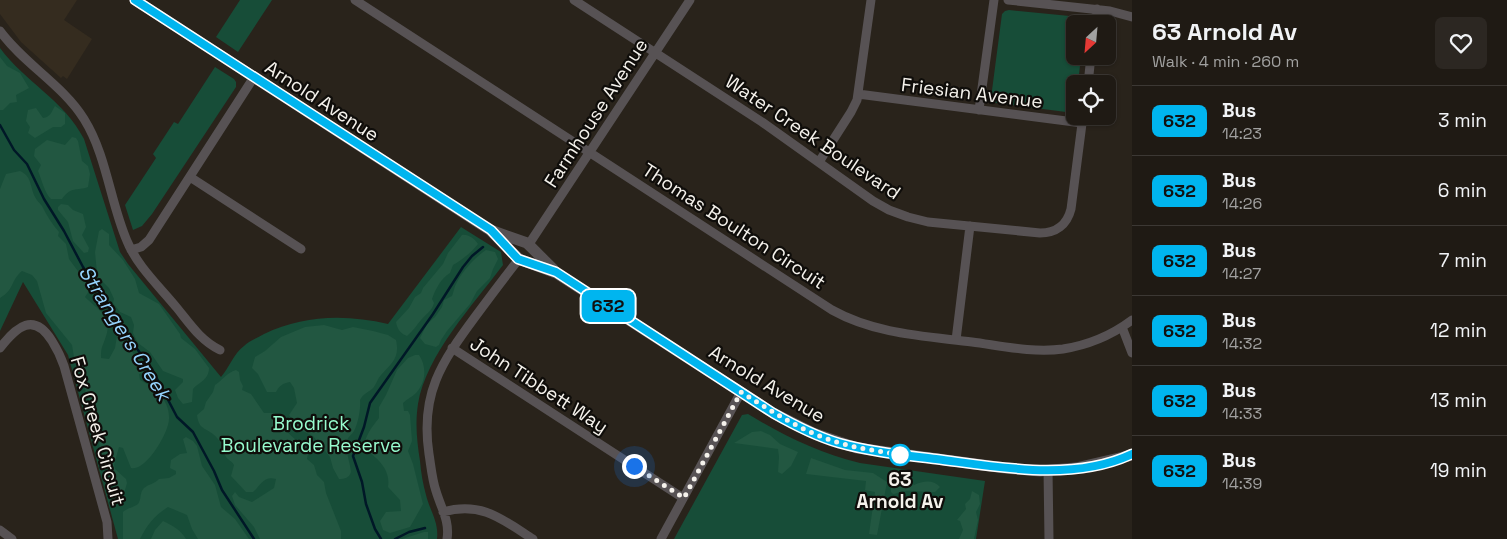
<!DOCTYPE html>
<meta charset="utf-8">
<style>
body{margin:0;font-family:"Space Grotesk",sans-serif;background:#2c2722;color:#f1f3f6;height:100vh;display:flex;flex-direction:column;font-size:19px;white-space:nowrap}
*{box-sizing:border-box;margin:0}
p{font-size:16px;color:#a1a1a0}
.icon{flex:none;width:28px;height:28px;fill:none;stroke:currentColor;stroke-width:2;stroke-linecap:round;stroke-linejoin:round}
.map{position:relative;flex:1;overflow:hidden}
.side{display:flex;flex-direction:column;background:#1f1a14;width:375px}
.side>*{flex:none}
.badge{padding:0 10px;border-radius:8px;font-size:18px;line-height:32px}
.needle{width:32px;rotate:206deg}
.buttons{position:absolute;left:1066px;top:15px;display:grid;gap:10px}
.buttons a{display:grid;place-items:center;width:50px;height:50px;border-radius:8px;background:#1f1a14;box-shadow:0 1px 4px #0004,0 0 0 1px #3c3834;font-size:25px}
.you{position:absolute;width:25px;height:25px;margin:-12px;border:4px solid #fff;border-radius:50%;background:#1a73e8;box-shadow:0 0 0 8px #1a73e833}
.map>.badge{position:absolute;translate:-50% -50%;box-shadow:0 0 0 2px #fff}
.round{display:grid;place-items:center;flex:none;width:52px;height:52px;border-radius:8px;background:#2c2722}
.head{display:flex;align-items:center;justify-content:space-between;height:85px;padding:0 20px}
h1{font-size:24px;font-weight:700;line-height:38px}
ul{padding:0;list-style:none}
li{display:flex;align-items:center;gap:15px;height:70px;padding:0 20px;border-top:1px solid #3c3834}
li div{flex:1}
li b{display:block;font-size:19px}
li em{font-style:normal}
li .badge{min-width:55px;font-weight:700;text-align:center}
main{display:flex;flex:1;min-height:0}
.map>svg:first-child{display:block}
.built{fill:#352c1f}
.green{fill:#174d38}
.forest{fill:#225741}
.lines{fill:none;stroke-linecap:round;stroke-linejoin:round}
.stream{stroke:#001827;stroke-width:2.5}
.minor{stroke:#575254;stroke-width:9}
.tertiary{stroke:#575254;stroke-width:11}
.line-casing{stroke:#fff;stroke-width:11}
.line{stroke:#00b5ef;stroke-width:8}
.walk{stroke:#f5f2ec;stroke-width:5;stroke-dasharray:0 9}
.stop-dot{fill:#fff;stroke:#00b5ef;stroke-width:2.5}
.labels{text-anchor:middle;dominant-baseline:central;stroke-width:4.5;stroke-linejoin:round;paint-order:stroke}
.street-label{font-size:19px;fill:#f5f2ec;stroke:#0f0d0a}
.park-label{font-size:19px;fill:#97fbce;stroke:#0f0d0a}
.stop-label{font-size:19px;font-weight:bold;fill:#f5f2ec;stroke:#0f0d0a}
.water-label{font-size:20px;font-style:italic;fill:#95d3fd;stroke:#0f0d0a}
</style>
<main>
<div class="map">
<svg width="1132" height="539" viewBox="0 0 1132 539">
<rect width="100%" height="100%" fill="#29231b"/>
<!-- built -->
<path class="built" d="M0,0H77L64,20L92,39L67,79L63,76L61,78L21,42L0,14Z"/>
<!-- green -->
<path class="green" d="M240,0H272L238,52L216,37Z
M1009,10L1080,17L1085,19L1086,24H1075V56H1081L1078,84H1075V104L1073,110L1066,112L996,103L991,98L1002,14L1005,11Z
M0,48C25,82 64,100 84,139L120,252L128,264L221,377C229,368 234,353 244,346C249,341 257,338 264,334C303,315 346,314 388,324L461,227L501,252L503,265C473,305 426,355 418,404C415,424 417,442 420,461C421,473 423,484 426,495C430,511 439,522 437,539H118L68,355L23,282L0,331Z
M215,67L234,79L236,82V87L152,214L142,226L133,230L125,205L156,158L153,154L174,122L178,124Z
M748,414C784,436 819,453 860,463L985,481L976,539H674L742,415Z"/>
<!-- forest -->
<path class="forest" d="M0,57L7,66L20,73L29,88L16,95L17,102L10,103L3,110H0Z
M55,106L65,113V124L61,127H53L35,138L28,133L30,127L26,121L28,110L36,108L43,118C51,117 51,112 55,106Z
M72,137L76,138L78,141L82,161L88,166L90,174L88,187C77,191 71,186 62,199H51C44,192 42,180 38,171L41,165L34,156L35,149L47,140L65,145Z
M20,171C32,176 30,187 35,197C37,201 40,203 42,206C47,216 52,224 59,232L58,236L66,244L69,259L86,282L89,291L85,297C98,310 114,317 105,339C102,348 101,347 101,358L109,359L115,348L117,336L120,337L143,365V373L139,374L140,380C155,388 170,400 169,419C169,432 146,472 131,468L123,448L119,447L114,465L115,469L126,479L127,483L122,500L114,506V490L99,444L103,429L102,426H94L80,369L74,357L72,345L46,313L37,281L32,275L22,271C10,281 15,289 0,298V189L6,174Z
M61,204L68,205L73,210L83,214L86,227L82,235L89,248L88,252L84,253L73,241L68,222L58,210V207Z
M102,229L109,234V245L123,260L135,279L139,293L159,304L180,334L181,338L195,349L209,368C209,380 199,382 193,389L192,402L183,404L178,398L175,390L183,382V379L163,371L150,352L138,343L133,333L134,325L131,317L120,312L113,303L114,299L109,288L98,277L97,273L95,252L99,231Z
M462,235C468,234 475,239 478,244C472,252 462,260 453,265L450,273C441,278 435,290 432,299L434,303C432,311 426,314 421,320C416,326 413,331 407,336C401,334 397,329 396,322L409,308L415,297L421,293L423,288L443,264L448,253Z
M486,250L495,252L498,259L493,269L490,278L477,291L470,304L447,331L441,340L439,345L436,347L425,344L420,338L427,324L435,317L442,307L444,300L452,296C454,291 454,288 456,284C461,273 475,257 486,250Z
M324,325L342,330L353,327L373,331L388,335L396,340C400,358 392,363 381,375C377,379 376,386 372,389C367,393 363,394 360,400C361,408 358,424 354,431C352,435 348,436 347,441C345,450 350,462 351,472C349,478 345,479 339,479L333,468L330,457L313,436L299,429L289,415L297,403L294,388L290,382C283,383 279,386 276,392H267L258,374L252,368L255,357L265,351L281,337L305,327Z
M415,355H419C427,367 426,382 416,393C412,397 407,399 403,403L404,411H408L410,415L412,441L408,451L413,464L423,504L410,527L390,533L383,530L380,521L386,512L401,511L400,500L388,487C391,469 377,458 364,448C365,435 372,427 379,418V407L386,395L397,370L408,358Z
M236,370L239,372L240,380L243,386L242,390L251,394L264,413H275C282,432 296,437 308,453L307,459L314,465L317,475L324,482L326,493L341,531V539H260L254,527L235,505L232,496L235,492L239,497L252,502L274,488L276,479C264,475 260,486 253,492H246L231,476L234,465C232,461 228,460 226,457C223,451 222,443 217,438C208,427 199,432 197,415L204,409L206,402L213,392L215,385C223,380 226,373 236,370Z
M761,431L770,435L780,444L798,452L791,466L782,474L778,472L779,457L778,449L734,443L752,432Z
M186,437L193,441L197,446L202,466L215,485L221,507L235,519L249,539H198L192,529L187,515L168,507C154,516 147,525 140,539H123V512C127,508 135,507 138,504C142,499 139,493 144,488C149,484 154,484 159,479L169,478L176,474V471L170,468L171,460L180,454L187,453L183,439Z
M811,458L845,470L873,473L887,482L877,535L869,534L875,492L865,490L866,481L806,474Z
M904,478L908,479L914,485C923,481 933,479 940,487L935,492C926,493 908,489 901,492C898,492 896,494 893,494L891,492C890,482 897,481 904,478Z
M972,491L979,495L980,504L976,512L978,520L974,539H959L963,530L960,521L957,520L966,509L965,504L970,499Z
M163,521C173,526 180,529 186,539H151L155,530Z
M424,532H428V539H402Z"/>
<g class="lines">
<!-- stream -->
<path class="stream" d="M0,125L14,150L27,164L44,199L64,231L83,267L120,325L153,371L177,417L193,432L214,471L222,490L254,539
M381,539L375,529L366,504L362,482L353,456L364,427L370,403L433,314L463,267L472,256L483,247
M395,539L409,532L425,528"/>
<!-- minor -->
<path class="minor" d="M355,0L832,310C875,334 924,336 972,342C1002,346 1033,353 1063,349C1088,345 1112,335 1132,320
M574,0L762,122L873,201L889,210L908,217L928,222L1040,233C1056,233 1067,225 1071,209L1083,116
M1008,0L1110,11L1132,17
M1095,24L1097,9
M0,31C24,64 63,85 84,119C107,156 110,202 127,241C137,266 160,287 177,308C190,324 201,341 220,350
M1088,84L1091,56
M858,94L1082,123
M979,110L994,0
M819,162L851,112L857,100L871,0
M190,177L301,249
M529,244L690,0
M131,250L141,247L149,240L254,77
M1122,327L1132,353
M956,340L970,226
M0,348C17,326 34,312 52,341C57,349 61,357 64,366L107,522L108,539
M452,348L683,498
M1048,470L1049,539
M443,512C481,501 502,519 533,539
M0,530L12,539
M447,539C450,521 441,508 436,491C432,479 431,466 429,454C420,394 441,363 475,317C489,298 504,278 519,259
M661,539L741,392"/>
<!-- tertiary -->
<path class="tertiary" d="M135,0L491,231L519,259L556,273L773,413L813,433L857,448L1005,468L1040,471L1076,468L1132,455
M493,231L527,243L553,269"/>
</g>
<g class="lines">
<defs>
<path id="line" d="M135,0L491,230L518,259L556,272L773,413C794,425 815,436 839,443C871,452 904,455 936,459C998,467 1073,482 1132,454"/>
</defs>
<!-- line casing -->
<use href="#line" class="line-casing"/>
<!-- line -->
<use href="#line" class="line"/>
<!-- walk -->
<path class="walk" d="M634,466L684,498L741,392C773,412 804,433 840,443C860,449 880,451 900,455"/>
</g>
<!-- markers -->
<circle class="stop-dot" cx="900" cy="455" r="10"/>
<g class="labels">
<!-- street labels -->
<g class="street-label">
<text transform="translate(972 93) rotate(7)">Friesian Avenue</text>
<text transform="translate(322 101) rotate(33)">Arnold Avenue</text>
<text transform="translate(596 113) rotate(-57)">Farmhouse Avenue</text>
<text transform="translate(813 137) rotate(34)">Water Creek Boulevard</text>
<text transform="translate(734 226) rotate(33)">Thomas Boulton Circuit</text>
<text transform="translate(767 384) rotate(31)">Arnold Avenue</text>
<text transform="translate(539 385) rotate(33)">John Tibbett Way</text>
<text transform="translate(98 431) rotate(74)">Fox Creek Circuit</text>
</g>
<!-- park labels -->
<g class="park-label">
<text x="311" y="423">Brodrick<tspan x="311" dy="22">Boulevarde Reserve</tspan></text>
</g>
<!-- stop labels -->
<g class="stop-label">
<text x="900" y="479">63<tspan x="900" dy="22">Arnold Av</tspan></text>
</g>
<!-- water labels -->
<g class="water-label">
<text transform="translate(125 333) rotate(58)">Strangers Creek</text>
</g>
</g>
</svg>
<div class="buttons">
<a><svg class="needle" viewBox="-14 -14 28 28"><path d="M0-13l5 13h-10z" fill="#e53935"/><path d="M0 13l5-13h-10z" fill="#a1a1a0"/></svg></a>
<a><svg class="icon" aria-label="locate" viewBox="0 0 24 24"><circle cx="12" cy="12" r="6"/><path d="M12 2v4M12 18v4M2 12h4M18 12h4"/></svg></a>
</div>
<div class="you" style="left:634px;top:466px"></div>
<b class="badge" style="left:608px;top:306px;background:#00b5ef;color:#111">632</b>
</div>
<section class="side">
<div class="head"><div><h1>63 Arnold Av</h1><p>Walk · 4 min · 260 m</p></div><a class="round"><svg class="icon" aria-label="heart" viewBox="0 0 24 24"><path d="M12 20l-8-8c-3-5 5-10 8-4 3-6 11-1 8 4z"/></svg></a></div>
<ul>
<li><span class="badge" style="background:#00b5ef;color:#111">632</span><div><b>Bus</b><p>14:23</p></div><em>3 min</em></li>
<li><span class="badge" style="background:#00b5ef;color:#111">632</span><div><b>Bus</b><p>14:26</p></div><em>6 min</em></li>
<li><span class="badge" style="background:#00b5ef;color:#111">632</span><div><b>Bus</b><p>14:27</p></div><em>7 min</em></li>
<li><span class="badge" style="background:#00b5ef;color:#111">632</span><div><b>Bus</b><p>14:32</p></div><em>12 min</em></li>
<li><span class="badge" style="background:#00b5ef;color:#111">632</span><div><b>Bus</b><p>14:33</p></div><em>13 min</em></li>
<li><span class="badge" style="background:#00b5ef;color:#111">632</span><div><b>Bus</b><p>14:39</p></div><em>19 min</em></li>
</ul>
</section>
</main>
